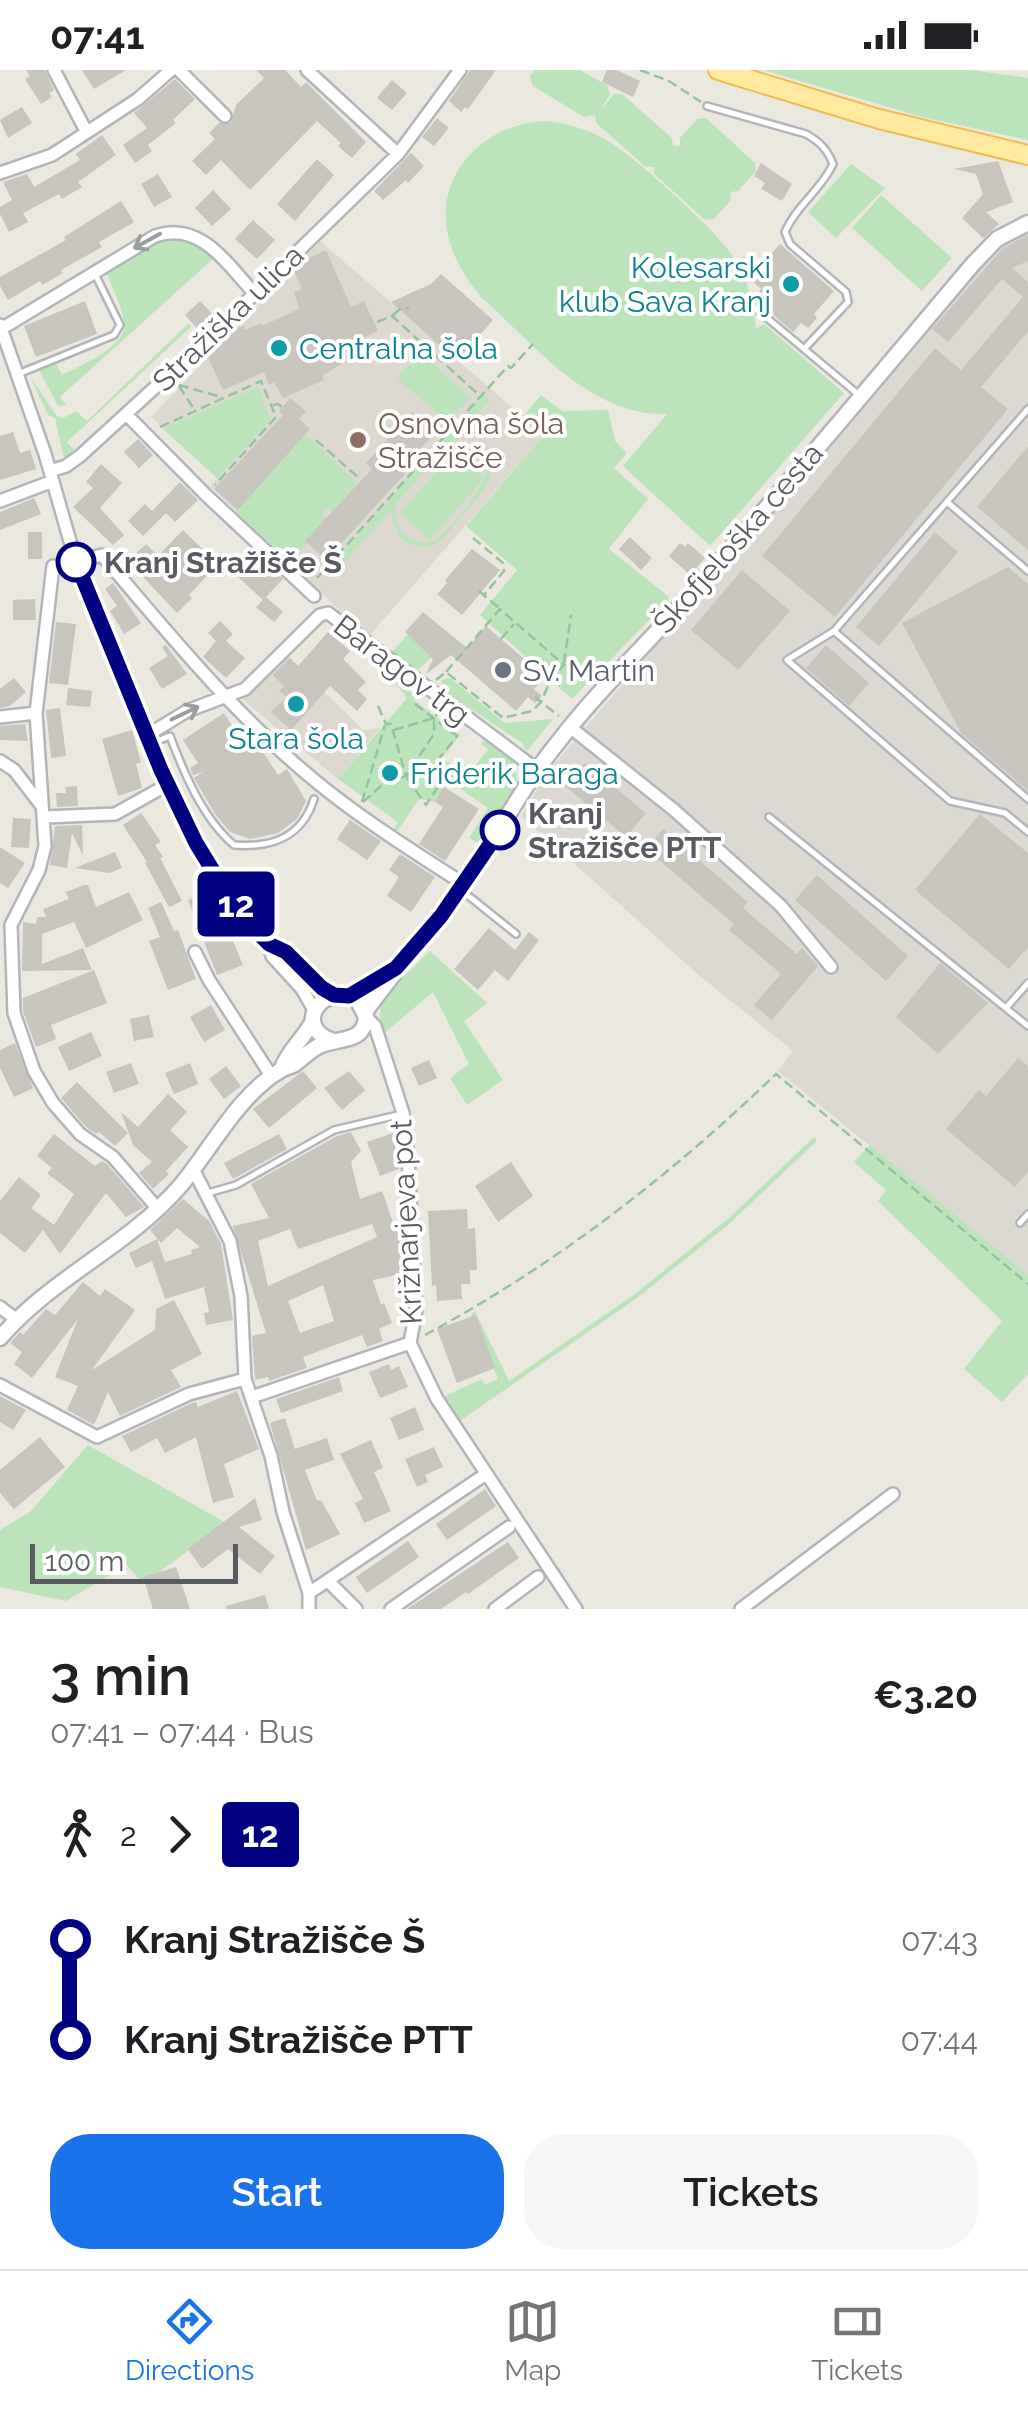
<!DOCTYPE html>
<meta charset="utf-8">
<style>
body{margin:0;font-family:Raleway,sans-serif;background:#f6f6f6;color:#202124;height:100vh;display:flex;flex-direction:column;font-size:38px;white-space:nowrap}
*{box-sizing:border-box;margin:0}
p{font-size:32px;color:#757577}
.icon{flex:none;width:55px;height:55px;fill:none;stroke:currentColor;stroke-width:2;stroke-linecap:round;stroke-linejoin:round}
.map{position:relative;height:1539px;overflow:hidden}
.side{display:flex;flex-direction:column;background:#fff;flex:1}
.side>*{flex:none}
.badge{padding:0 20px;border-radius:8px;font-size:35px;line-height:65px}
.scale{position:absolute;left:30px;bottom:25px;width:208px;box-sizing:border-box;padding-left:10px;border:5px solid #585c60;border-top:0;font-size:28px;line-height:35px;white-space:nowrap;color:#585c60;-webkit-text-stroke:8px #fff;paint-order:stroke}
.map>.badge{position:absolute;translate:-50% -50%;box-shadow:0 0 0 5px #fff}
.legs{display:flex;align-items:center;gap:15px;height:110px;padding:0 50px;font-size:32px}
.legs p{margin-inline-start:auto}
.summary{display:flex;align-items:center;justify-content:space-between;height:170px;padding:0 50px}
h1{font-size:55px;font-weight:600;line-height:75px}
.button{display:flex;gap:20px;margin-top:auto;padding:20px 50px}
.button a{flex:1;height:115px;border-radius:40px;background:#1a73e8;color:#fff;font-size:40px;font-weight:600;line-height:115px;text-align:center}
.button a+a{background:#f6f6f6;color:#202124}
ul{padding:0 50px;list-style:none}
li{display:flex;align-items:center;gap:35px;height:100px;font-size:38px}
li i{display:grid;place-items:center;width:15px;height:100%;margin:0 12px;background:currentColor}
li i::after{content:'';width:25px;height:25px;margin:-12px;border:8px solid;border-radius:50%;background:#fff}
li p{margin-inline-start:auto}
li:first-child i{background:linear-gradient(#0000 50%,currentColor 0)}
li:last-child i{background:linear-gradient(currentColor 50%,#0000 0)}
.status{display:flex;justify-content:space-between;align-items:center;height:70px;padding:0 50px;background:#fff;direction:ltr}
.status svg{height:28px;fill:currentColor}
.tabs{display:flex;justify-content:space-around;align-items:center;height:140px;border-top:2px solid #e0e0e0;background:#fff;font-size:28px;color:#757577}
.tabs a{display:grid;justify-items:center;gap:5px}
.tabs .current{color:#1a73e8}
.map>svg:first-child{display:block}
.industrial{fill:#dcd9d3}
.education{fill:#ddd9d0}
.green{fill:#bce4ba;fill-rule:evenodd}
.building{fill:#c8c4be;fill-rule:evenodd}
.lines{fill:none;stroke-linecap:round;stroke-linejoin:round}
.service-casing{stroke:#b2b6ba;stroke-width:10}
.minor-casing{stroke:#b2b6ba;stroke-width:16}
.tertiary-casing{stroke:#b2b6ba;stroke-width:19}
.primary-casing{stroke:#f1bc52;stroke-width:22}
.path{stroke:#93c49f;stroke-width:2.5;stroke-dasharray:10 5;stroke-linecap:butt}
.service{stroke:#fff;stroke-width:5}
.minor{stroke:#fff;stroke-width:11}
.tertiary{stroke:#fff;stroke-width:14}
.primary{stroke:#ffeaa0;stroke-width:18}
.oneway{stroke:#9b9da0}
.line-1-casing{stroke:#fff;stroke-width:22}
.line-1{stroke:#000080;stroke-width:15}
.culture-dot{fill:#0f9aa8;stroke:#fff;stroke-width:4}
.education-dot{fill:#8d6e63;stroke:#fff;stroke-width:4}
.stop-1-dot{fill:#fff;stroke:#000080;stroke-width:5}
.worship-dot{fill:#6b7280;stroke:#fff;stroke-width:4}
.labels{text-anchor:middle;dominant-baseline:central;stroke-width:8;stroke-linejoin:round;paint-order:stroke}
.culture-label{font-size:30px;fill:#0d838f;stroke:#fff;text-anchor:start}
.street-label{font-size:30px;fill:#585c60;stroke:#fff}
.education-label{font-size:30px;fill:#785e54;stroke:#fff;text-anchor:start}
.stop-label{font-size:30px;font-weight:bold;fill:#585c60;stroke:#fff;text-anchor:start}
.worship-label{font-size:30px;fill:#5b616d;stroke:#fff;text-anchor:start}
</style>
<div class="status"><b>07:41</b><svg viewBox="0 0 49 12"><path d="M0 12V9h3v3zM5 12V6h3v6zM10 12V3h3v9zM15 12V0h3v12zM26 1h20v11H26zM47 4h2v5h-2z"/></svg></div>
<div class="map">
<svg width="1028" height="1539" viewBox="0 0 1028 1539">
<rect width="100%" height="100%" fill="#ebe8df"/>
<!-- industrial -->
<path class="industrial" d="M1028,161V1205L778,1001L793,981L701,907L521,746L549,700L978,199L1001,173Z"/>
<!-- education -->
<path class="education" d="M320,171L544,365L370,565L338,539L210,416L217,408L151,347Z
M286,584L363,660L380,658L338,709L242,629Z"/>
<!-- green -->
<path class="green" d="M534,0H580L608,16L610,25L600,40L614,24H622L672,68L673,76H680V68L697,49L706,48L755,93L756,101L738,121L730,122L731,130L714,149L705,150L654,104V97H646L596,53L595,45L584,47L533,16L530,7Z
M763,0H971L1028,8V70L922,47Z
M546,51C567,53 586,59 605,69C633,85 714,158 732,185C747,207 754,233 756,259L764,254L844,323L710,476L623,396L667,344C590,347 534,274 481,227C467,210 456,193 450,173C430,107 483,53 546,51Z
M851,94L885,118L836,168L808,142Z
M881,125L952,188L922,221L852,158Z
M172,166L197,171L215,187L60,327L66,335L58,336L39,300L55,292L62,305C78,297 123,278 124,257C125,242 112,218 107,204L158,170Z
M188,254L192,256L67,372L75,381L64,388L55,348L48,345L30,306L56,345L63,348L76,341L87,351Z
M420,282L470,327L448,353L397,308Z
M258,317L271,350L217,408L163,359Z
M484,324L490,330L452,371L477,374C509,400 480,426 460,448C452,458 443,472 431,476C419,479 410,475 400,468L390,441L337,501L331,496ZM458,374C528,377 455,454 434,471C407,476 394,460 396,434L443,381Z
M541,325L562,341L608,340L615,371L627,383L614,398L648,429L609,479L668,526L669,530L572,629L480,545L517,500L466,456L544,365L523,347Z
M306,364L358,414L333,442L328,437L322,444L326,448L291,493L236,442Z
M454,382L484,409L430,470L399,443Z
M408,564L433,586L417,601L391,583Z
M390,600L403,609L400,614L416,626L414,630L460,665L442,688L460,700L465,694L473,699L488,679L481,674L484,670L513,691L518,713L478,773L469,768L488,738L456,716L444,717L435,732L419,729L396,763L393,760L398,752L338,709L407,628L388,604Z
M450,608L505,653L553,649L527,681L522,673L446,622L441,610Z
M430,881L487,933L464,951L503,1010L467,1035L450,1008L469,994L433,922L383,964L380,946L381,930Z
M814,1067L817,1071L728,1155L637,1228L457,1353L440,1328L482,1309L485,1315L498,1309L471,1245L475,1241L509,1311L635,1224L730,1147Z
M870,1075L1028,1205V1304L1002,1332L964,1299L1002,1251L878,1131L886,1120L854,1092Z
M88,1375L226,1453L143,1514L127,1495L66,1531L0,1517V1460L31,1441Z"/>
<!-- building -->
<path class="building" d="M26,0H45L54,20L49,23L52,27L41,34L25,9L30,6Z
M82,0H126L94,19Z
M256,0H285L301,17L306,12L366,72L352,88L338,76L341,73L317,51L250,120L221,90L206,105L192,91L215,69L209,63L219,53H231L236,35L264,8Z
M470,0H496L468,39L465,37L461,42L449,31Z
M607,0H617L640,11L633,27L602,12Z
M175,9L195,29L173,50L176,53L148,75L152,81L135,93L123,75L147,58L134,43Z
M392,10L407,23L392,40L377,28Z
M22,37L32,53L8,68L0,50Z
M437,48L449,58L434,76L422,67Z
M102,65L116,85L78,112L82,117L62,129L59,124L23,143L28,152L9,162L0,144V137L12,130L3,112L27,104L34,117L80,90L76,84Z
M411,83L424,96L408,113L406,110L383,130L374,121Z
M317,89L334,105L295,151L277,134Z
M998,91L1013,132L986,142L999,154L983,168L962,148L983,124L976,104L954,99Z
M761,93L792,114L782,131L761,119L765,113L754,106Z
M158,104L172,127L154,137L141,114Z
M213,120L231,139L212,156L195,138Z
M121,131L134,152L99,172L102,177L61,200L63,203L42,215L40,211L8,230L0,216V207L66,170L64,167Z
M253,150L275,170L257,189L235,169Z
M1028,165V191L1012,198L1028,212V261L981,317L1008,339L835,547L762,486L935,278L961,300L1023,227L1002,209L948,272L932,259L1003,178Z
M780,174L834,221L814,244L817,248L808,258L801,253L793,262L754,228L761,219L750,209Z
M326,180L351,237L364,231L378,261L346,276L351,288L322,306L324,310L283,328L274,312L269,315L264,302L223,320L206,283L228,262L244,256L245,260L261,253L262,256L299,239L294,222L302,219L293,199L302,191Z
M441,204L493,250L457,291L391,232L431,214Z
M85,231L97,264L36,287L24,256Z
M200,231L216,248L201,263L185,245Z
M290,328L306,341L299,349L310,359L238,440L214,419L283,345L279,341Z
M412,342L435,363L400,401L405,404L326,490L305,471L372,399L366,393Z
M13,362L20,383L30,380L36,399L0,410V366Z
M138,369L153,385L139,398L124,382Z
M1028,376V480L977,437Z
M101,394L122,413L100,438L124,465L113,475L73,437L93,418L86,412Z
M180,412L198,430L175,452L166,443L143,466L128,451L145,434L152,441Z
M34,428L41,444L0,460V442Z
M183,460L218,494L189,525L192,528L177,543L128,491L146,474L158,486Z
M28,462H42V489H28Z
M935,462L958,482L879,576L856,557Z
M630,467L652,488L641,500L619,479Z
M680,473L685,477L688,473L705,488L690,505L669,486Z
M472,479L500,500L462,545L437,524L447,513L445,510Z
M249,489L259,498L264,492L283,509L266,527L283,542L274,552L256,537L263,530L235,504Z
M1008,497L1028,514V721L961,663L902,553Z
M742,500L790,541L738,600L691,560Z
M113,513L141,553L124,564L110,541L117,536L105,519Z
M35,529L36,550H13V530Z
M423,542L467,578L486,556L545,607L534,619L542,626L535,633L528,627L516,641L451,585L426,604L433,589L405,562Z
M220,551L233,564L226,571L245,588L226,608L203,587L216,571L208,563Z
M56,552L76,554L68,615L49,613Z
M328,562L350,581L343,589L366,612L358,620L367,629L357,641L330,616L291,660L271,642L286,627L279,621L284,616L273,605L290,588L298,596Z
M166,575L187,604L162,619L149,598L168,586L162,577Z
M826,575L869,613L849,636L806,598Z
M14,608L26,622L10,636L0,638V619Z
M68,618L92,621L90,637L66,635Z
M60,638L66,686L51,688L46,640Z
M224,643L246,677L256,671L278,705L287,699L306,731L297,749L278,763L250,769L230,762L215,744L194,708L203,702L193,705L190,698L198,693L183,670Z
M25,654L28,671L0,670V656Z
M132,660L141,692L136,694L142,718L118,726L102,669Z
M585,693L646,743L626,767L565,716Z
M77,716L78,736L57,737L56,723H66L65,717Z
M444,717L479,739L445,791L419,774L443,737L435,732Z
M141,743L161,772L155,775L163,787L160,788L182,831L169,837L145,793L147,792L123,755Z
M980,744L1028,783V877L1009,899L915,820Z
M13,748L31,749L29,778L11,777Z
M350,750L381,771L367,790L337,769Z
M82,755L83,786L72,763L67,798L50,795L55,756Z
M663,759L748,832L743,838L797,884L802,878L818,896L772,950L754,935L781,904L729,860L734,854L646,779Z
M0,777L25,793L8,818L0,813Z
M115,782L122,798L110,803L75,798Z
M400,784L435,807L411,842L387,826L399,807L389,800Z
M817,805L908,886L886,911L795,830Z
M84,815H88L96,837L129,822L143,850L86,878L74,852L42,864V894L83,878L92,900L22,901L23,852L36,854L37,847H46L43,839L69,829L66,822Z
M212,821L243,895L217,905L188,830Z
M161,832L174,861L178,860L196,909L168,920L149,871L160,867L148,838Z
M489,858L515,880L529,862L539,870L508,911L495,900L478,920L454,899Z
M940,893L988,933L938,984L896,947Z
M94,900L107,933L51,955L56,969L36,977L23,941V928Z
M211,935L225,960L204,972L190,947Z
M149,945L154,967L134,971L130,949Z
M91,962L102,986L69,1001L58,977Z
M15,973L33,1018L14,1027L0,998V980Z
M1018,988L1028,996V1101L1015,1117L946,1059L979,1020L986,1026Z
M429,990L437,1008L419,1016L411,998Z
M131,993L139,1014L114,1023L106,1002Z
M190,993L198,1014L174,1024L165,1003Z
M226,996L241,1016L224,1029L209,1009Z
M303,1001L317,1018L269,1058L253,1039Z
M349,1001L365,1020L342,1040L324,1018Z
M77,1012L128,1063L115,1076L99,1062L96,1064L86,1057L61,1028Z
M168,1024L187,1042L170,1060L188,1077L166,1101L169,1104L153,1119L139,1103L152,1092L133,1075L121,1042L138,1057Z
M351,1062L361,1081L351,1092L360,1129L382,1121L395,1158L398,1157L403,1179L405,1203L373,1210L381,1235L384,1233L392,1253L379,1259L383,1271L367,1277L362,1265L303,1287L307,1298L269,1311L268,1307L255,1310L252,1266L266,1263L233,1156L269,1148L251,1114L337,1066ZM372,1154L377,1167L268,1216L258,1171L290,1159L298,1179ZM323,1215L334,1251L300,1263L288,1231Z
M393,1063L399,1099L380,1106L367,1072Z
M54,1064L95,1096L102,1091L107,1094L144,1137L126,1147L106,1123L60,1184L43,1160L25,1183L0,1163V1131L19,1107L41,1125L31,1138L54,1155L74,1124L47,1103L52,1098L37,1086Z
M279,1064L287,1079L233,1109L224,1093Z
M511,1092L533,1126L498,1152L475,1116Z
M183,1129L209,1151L221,1174L233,1250L206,1255L204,1243L209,1242L204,1217L165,1229L152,1191L136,1198L129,1183L157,1169L165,1192L192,1184L191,1180L200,1177L177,1158L161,1173L150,1160Z
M467,1139L468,1159L475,1158L477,1200H470V1214H461L462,1229L437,1231L436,1215L432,1216L428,1141Z
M83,1212L100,1226L105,1219L135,1240L92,1300L155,1260L156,1239L174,1230L202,1284L171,1300L181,1317L120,1346L108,1322L94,1355L67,1340L78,1316L55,1307L78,1249L32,1308L14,1294L22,1282L10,1273L20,1262L23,1265L46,1239L55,1245Z
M476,1245L495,1298L457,1313L437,1259Z
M389,1294L391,1300L399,1296L408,1317L380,1328L369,1302Z
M339,1307L343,1321L281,1343L276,1329Z
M237,1321L259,1379L224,1394L234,1427L213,1433L196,1367L165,1383L157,1368L131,1382L122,1366L192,1333L196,1332L198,1337Z
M0,1326L26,1340L13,1360L0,1352Z
M415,1337L424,1360L399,1370L390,1348Z
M285,1348L295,1379L327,1368L334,1390L305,1400L317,1431L321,1430L340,1464L306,1480L270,1353Z
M40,1367L65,1397L14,1439L0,1423V1400Z
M371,1370L383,1398L374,1402L391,1441L364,1453L355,1433L363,1429L340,1384Z
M434,1377L443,1397L425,1405L428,1412L417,1417L405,1389Z
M485,1419L496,1436L447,1470L436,1454Z
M255,1428L262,1450L239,1457L275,1486L260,1504L228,1479L202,1499L188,1479Z
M408,1471L419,1487L367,1523L356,1507Z
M508,1472L519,1488L468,1524L466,1522L441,1539H407Z
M176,1497L190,1539H153L143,1507Z
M265,1525L269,1539H227L226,1536Z"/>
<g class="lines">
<defs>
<path id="service" d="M707,36L806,64C820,72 827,79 833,94C821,120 796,136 785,162L790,174L846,222L848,232L804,279
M755,238L859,325
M18,304L114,265L120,255L95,204
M1028,339L834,561L787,590L950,731L1005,743L1028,762
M947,432L1028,501
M834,561L1028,729
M152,673L170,666C184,703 203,749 234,775C273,778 302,767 314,729
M769,747L1028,956
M460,819L516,864
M1006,938L1028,913
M208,1123L236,1115L334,1060L402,1044
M1020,1153L1028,1144"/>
<path id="minor" d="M54,0L86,61
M179,0L225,46
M307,0L398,84
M0,103L52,85L138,29L171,0
M0,255L45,384L76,492L180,744L226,821L269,874L272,886L302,919L314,940
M1,259L155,166C200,150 227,194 255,224
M127,345L206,425L314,526
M50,401L66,396L80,386L209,268L398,84L460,0
M0,431L53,411
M76,492L102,485C171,567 241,652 324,718C368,753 417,784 464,814
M53,496L36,643L45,776L39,800L11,855L14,943L34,1001L53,1033L80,1064L113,1087L158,1139
M0,647L36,643
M570,657L674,740L781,836L831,897
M146,666L187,641L245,619L320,545L328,543L536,699
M0,691L14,700L41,735
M45,747L115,744L167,715
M269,874C295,886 309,911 334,925
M195,882L209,910L272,1007
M366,947L375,956L403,1043L408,1087L416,1240L410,1273L437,1329L576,1539
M193,1099L230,1171L241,1226L245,1309L271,1386L283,1442L309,1523V1539
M0,1237L17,1250
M0,1315L97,1367L189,1324L245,1309
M252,1327L410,1273
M328,1511L356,1539
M309,1523L486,1404
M391,1539L509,1457
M495,1539L538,1507
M741,1539L893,1424"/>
<path id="tertiary" d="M349,926L395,898
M365,942C396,899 431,860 462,816C496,769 522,716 559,671C599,619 648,573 691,524C787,416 880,304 973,194L997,169L1028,153
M282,998C288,981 304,968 313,951
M0,1268C52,1207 129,1176 181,1115C211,1079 239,1024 281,1000C285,997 290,997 295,994C303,988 310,980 319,976C338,967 364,974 366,947L357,929C319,912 293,958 333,971"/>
<path id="primary" d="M718,0L879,49L1028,85"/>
</defs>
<!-- service casing -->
<use href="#service" class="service-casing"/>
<!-- minor casing -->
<use href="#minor" class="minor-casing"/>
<!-- tertiary casing -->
<use href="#tertiary" class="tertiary-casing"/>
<!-- primary casing -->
<use href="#primary" class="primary-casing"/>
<!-- path -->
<path class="path" d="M640,0L669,11L701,32
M393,245L400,239L409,238
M377,252L392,246L479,325
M179,315L221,327
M179,316L194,339
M273,335L278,334L282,337
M160,357L261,311L276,347L215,415
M316,370L361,410
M473,468L503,493L504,501L484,525
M317,508L508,296L511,298L533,274
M479,521L499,538
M501,569L514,554
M564,593L571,545
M446,602L500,539L564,595L550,611L541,632L531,623
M436,610L446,602L503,648L532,641L541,632L559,646
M415,634L457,666L434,695V704
M378,636L386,654H391L406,706L434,705L443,709L455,698
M394,660L434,648
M407,708L426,735L443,709
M362,732L385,655
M363,732L382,715L406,706L434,664V648L439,642
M425,1265C555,1195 670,1106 776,1004L1028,1214"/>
<!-- service -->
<use href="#service" class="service"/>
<!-- minor -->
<use href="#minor" class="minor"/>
<!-- tertiary -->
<use href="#tertiary" class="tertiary"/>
<!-- primary -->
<use href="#primary" class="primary"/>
</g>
<!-- one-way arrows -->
<defs><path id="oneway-shaft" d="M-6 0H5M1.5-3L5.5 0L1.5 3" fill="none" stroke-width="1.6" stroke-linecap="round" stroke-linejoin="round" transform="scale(2.5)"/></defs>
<g class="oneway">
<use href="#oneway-shaft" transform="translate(147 171) rotate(151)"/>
<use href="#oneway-shaft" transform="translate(185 643) rotate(-26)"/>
</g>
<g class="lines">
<defs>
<path id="line-1" d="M76,492L161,700L196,773L226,822L257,862L269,874L286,882L322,918L334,925L349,926L396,898L441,846L500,760"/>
</defs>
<!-- line-1 casing -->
<use href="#line-1" class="line-1-casing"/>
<!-- line-1 -->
<use href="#line-1" class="line-1"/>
</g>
<!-- markers -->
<g class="culture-dot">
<circle cx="791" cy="214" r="10"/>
<circle cx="279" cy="278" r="10"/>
<circle cx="296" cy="634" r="10"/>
<circle cx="390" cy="703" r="10"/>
</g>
<circle class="education-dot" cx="358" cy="370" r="10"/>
<g class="stop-1-dot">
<circle cx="76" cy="492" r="18"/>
<circle cx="500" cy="760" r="18"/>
</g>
<circle class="worship-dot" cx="503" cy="600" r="10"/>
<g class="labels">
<!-- culture labels -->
<g class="culture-label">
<text x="771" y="197" text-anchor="end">Kolesarski<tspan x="771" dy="34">klub Sava Kranj</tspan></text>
<text x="299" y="278">Centralna šola</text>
<text x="296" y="668" text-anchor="middle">Stara šola</text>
<text x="410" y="703">Friderik Baraga</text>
</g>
<!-- street labels -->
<g class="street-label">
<text transform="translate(228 248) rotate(-44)">Stražiška ulica</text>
<text transform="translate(738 468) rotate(-49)">Škofjeloška cesta</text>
<text transform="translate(402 600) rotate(37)">Baragov trg</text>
<text transform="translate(406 1152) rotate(-93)">Križnarjeva pot</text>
</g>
<!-- education labels -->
<g class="education-label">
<text x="378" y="353">Osnovna šola<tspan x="378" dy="34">Stražišče</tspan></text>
</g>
<!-- stop labels -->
<g class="stop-label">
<text x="104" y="492">Kranj Stražišče Š</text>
<text x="528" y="743">Kranj<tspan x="528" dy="34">Stražišče PTT</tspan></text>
</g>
<!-- worship labels -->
<g class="worship-label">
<text x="523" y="600">Sv. Martin</text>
</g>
</g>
</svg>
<div class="scale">100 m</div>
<b class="badge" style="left:236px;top:834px;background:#000080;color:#fff">12</b>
</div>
<section class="side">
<div class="summary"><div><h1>3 min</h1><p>07:41 – 07:44 · Bus</p></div><b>€3.20</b></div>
<div class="legs"><svg class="icon" aria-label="walk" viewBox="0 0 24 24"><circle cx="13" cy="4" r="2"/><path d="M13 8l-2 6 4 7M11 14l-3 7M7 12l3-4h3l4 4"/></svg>2<svg class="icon" aria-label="forward" viewBox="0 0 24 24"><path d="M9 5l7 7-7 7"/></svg><b class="badge" style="background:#000080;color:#fff">12</b></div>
<ul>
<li><i style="color:#000080"></i><b>Kranj Stražišče Š</b><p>07:43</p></li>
<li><i style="color:#000080"></i><b>Kranj Stražišče PTT</b><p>07:44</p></li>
</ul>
<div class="button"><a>Start</a><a>Tickets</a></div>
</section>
<nav class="tabs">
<a class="current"><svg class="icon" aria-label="directions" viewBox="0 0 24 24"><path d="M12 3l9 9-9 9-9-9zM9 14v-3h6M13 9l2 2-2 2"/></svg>Directions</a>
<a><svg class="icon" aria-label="map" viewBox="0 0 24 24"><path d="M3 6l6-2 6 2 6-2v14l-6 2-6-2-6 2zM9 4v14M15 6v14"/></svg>Map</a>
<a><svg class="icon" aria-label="tickets" viewBox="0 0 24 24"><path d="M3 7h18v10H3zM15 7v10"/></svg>Tickets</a>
</nav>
